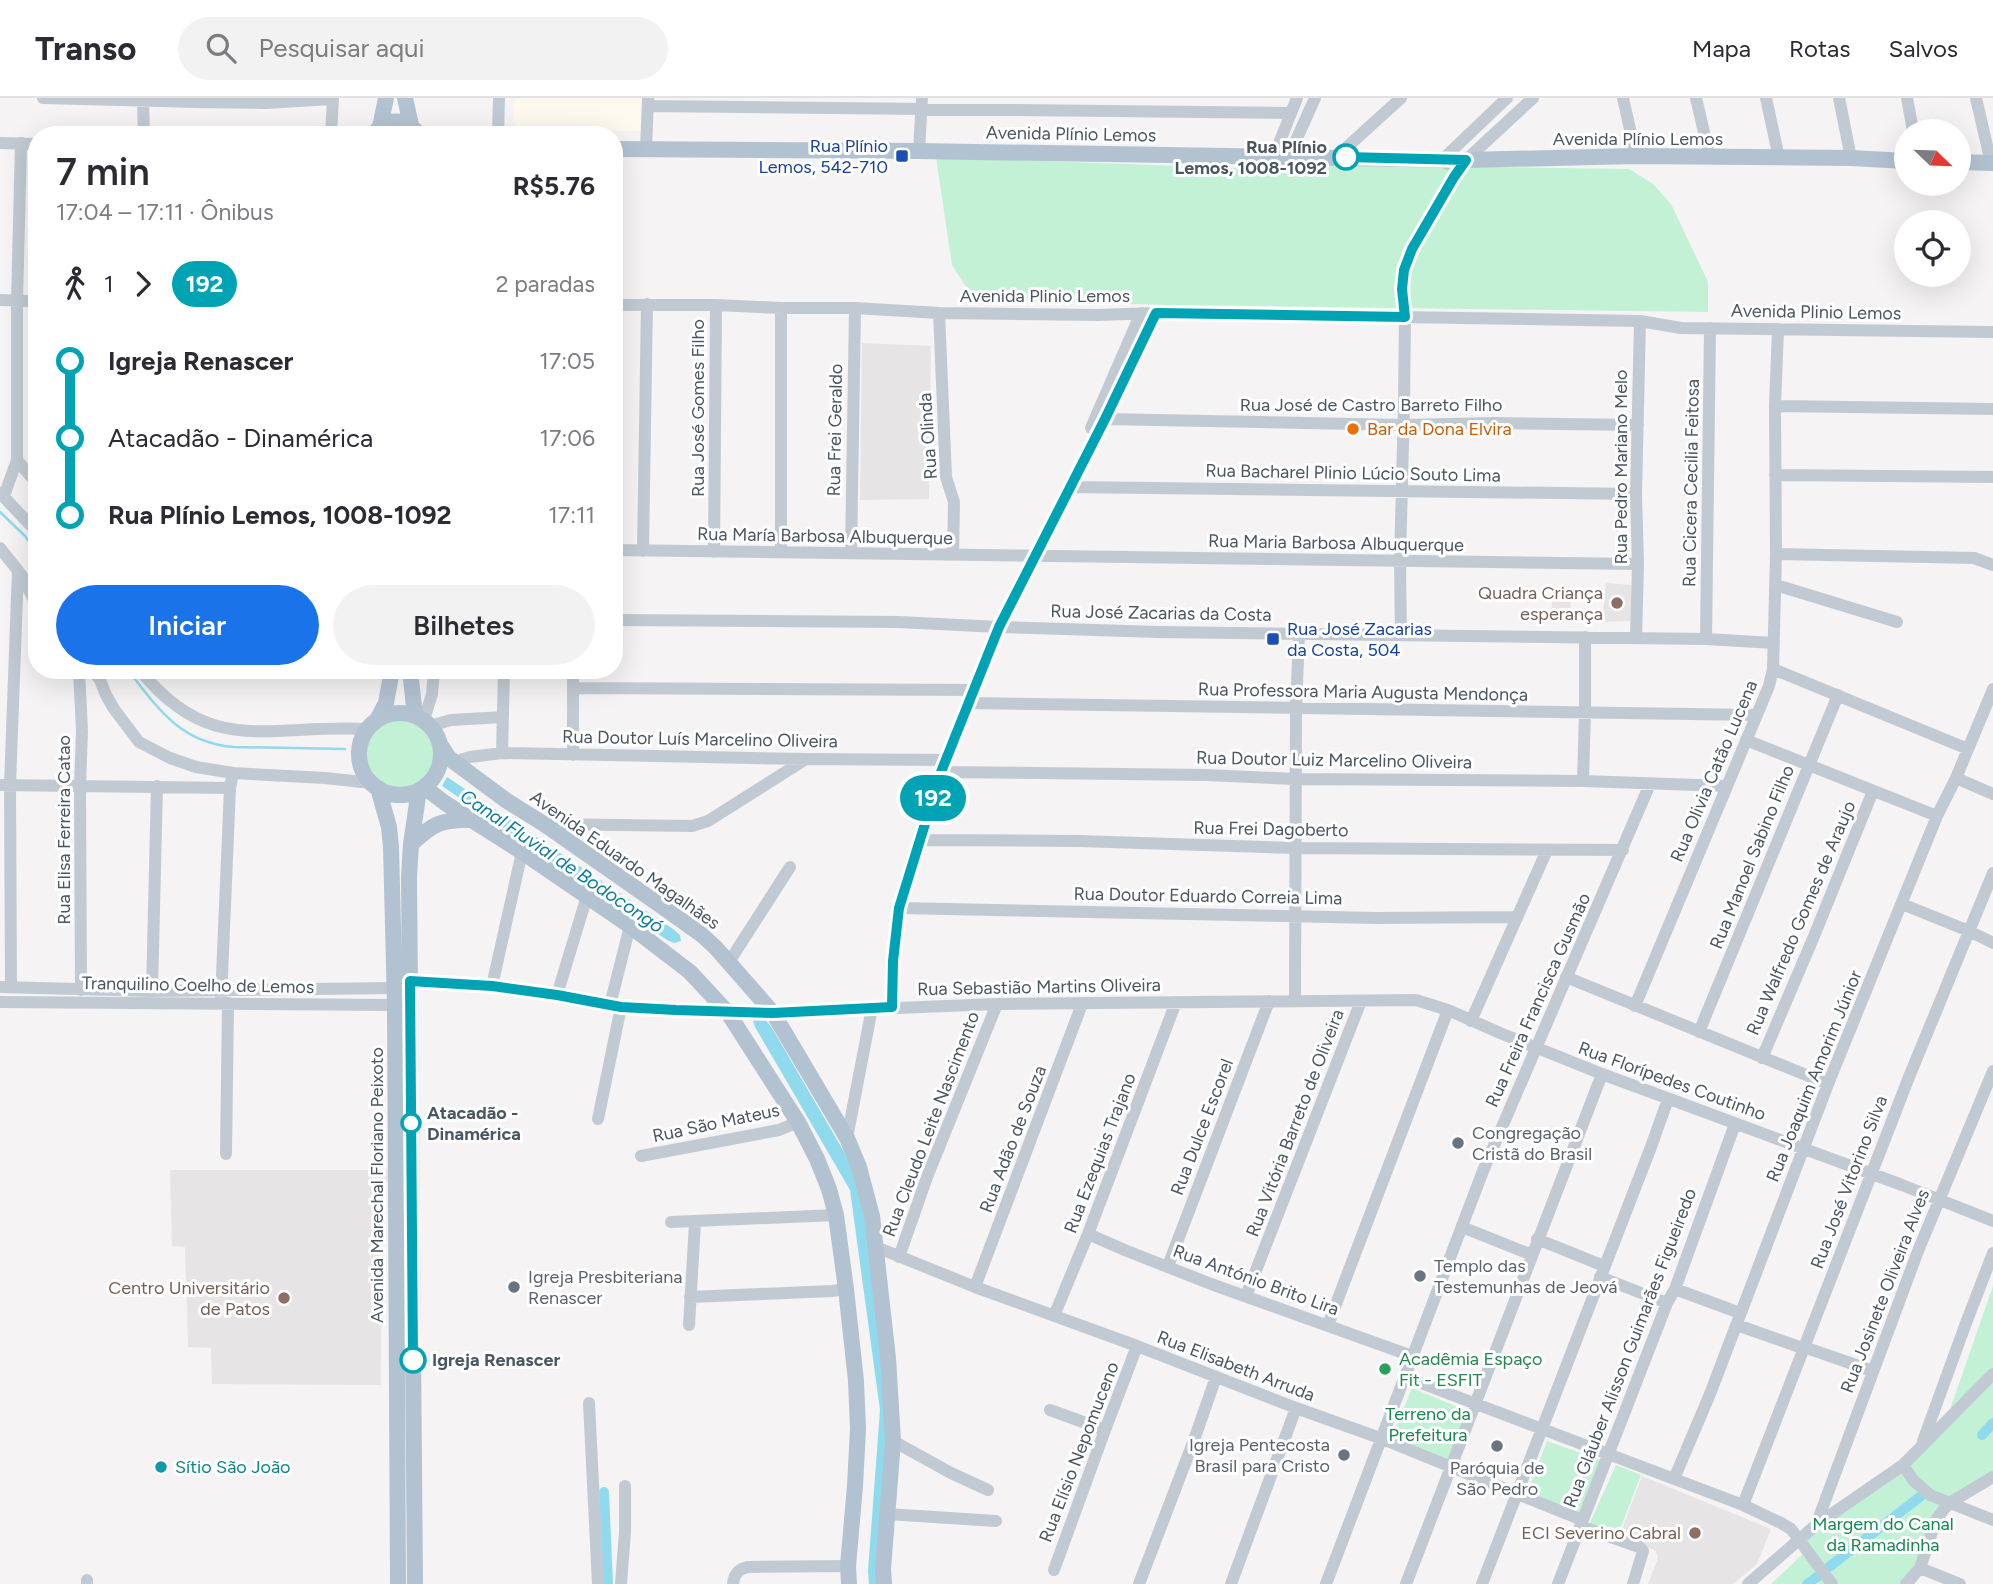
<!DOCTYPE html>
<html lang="pt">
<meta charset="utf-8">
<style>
body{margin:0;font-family:Figtree,sans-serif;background:#f2f2f3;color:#2b2b33;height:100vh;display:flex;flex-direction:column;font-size:26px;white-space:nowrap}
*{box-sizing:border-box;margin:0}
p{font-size:23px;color:#7c7c81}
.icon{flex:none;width:38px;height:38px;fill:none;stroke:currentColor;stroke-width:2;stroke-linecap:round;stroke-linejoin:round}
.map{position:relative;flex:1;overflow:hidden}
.drawer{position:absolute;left:28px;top:28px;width:595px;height:553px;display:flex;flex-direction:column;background:#fff;border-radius:28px;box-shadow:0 7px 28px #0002}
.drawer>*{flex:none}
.badge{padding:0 14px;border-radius:23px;font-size:24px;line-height:46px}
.needle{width:46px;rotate:113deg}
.tools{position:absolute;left:1894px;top:21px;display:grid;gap:14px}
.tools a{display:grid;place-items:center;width:77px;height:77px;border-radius:50%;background:#fff;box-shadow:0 7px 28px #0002;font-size:35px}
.map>.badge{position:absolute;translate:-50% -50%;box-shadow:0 0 0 4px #fff}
.legs{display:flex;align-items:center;gap:10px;height:77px;padding:0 28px;font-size:23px}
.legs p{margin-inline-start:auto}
.head{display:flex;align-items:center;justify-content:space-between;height:119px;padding:0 28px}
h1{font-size:38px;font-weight:600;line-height:52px}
.cta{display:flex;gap:14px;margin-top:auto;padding:14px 28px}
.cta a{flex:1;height:80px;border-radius:42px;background:#1a73e8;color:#fff;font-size:28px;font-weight:600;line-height:80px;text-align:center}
.cta a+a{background:#f2f2f3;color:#2b2b33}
ul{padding:0 28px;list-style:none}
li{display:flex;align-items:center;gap:24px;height:77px;font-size:26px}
li i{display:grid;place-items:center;width:10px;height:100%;margin:0 9px;background:currentColor}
li i::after{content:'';width:18px;height:18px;margin:-9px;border:5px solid;border-radius:50%;background:#fff}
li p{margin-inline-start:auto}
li:first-child i{background:linear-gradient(#0000 50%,currentColor 0)}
li:last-child i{background:linear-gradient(currentColor 50%,#0000 0)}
header{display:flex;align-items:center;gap:42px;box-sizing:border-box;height:98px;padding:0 35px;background:#fff;border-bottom:2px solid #e1e1e2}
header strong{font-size:33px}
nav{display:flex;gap:38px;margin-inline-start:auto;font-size:24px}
.search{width:490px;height:63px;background:#f2f2f3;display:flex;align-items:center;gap:18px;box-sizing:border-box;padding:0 24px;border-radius:38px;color:#7c7c81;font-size:26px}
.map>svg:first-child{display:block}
.commercial{fill:#fdf9ef}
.education{fill:#e6e4e5}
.green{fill:#c3f1d5}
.water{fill:#90daee}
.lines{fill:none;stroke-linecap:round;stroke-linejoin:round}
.stream{stroke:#90daee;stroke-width:2.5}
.canal{stroke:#90daee;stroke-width:10}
.minor{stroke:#c1cad2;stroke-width:12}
.major{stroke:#b3c2d1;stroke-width:16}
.line-1-casing{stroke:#fff;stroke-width:16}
.line-1{stroke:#00a3b4;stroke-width:10}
.transit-dot{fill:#1a4fb4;stroke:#fff;stroke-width:2.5}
.stop-1-dot{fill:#fff;stroke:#00a3b4;stroke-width:3.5}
.food-dot{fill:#e8710a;stroke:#fff;stroke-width:2.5}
.education-dot{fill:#8d6e63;stroke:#fff;stroke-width:2.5}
.worship-dot{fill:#6b7280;stroke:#fff;stroke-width:2.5}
.leisure-dot{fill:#2e9e5b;stroke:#fff;stroke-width:2.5}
.culture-dot{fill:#0f9aa8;stroke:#fff;stroke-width:2.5}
.labels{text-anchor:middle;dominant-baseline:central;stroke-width:6;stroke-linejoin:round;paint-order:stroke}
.street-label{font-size:18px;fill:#4a5661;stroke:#fff}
.transit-label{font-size:18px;fill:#164399;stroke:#fff;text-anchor:end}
.stop-label{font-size:18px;font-weight:bold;fill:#4a5661;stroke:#fff;text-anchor:start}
.food-label{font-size:18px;fill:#c56008;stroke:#fff;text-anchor:start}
.education-label{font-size:18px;fill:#785e54;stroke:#fff;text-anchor:end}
.worship-label{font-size:18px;fill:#5b616d;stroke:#fff;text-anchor:start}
.leisure-label{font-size:18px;fill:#27864d;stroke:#fff;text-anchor:start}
.park-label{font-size:18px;fill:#17864f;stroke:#fff}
.culture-label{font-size:18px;fill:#0d838f;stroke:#fff;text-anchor:start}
.water-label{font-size:19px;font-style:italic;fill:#0c7c9b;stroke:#fff}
</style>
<header>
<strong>Transo</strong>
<div class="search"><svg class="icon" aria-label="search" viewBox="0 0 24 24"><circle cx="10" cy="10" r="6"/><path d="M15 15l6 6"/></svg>Pesquisar aqui</div>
<nav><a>Mapa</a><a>Rotas</a><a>Salvos</a></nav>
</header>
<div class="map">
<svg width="1993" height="1486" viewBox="0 0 1993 1486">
<rect width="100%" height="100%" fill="#f5f3f3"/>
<!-- commercial -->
<path class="commercial" d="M514,0H650L642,33H519L513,25Z"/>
<!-- education -->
<path class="education" d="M862,245L931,248L929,401L860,402Z
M1606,485L1631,487V523L1602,524Z
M1563,497L1571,499L1570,524H1550L1553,498Z
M170,1072H390V1081L380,1087L381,1287L212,1286L211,1250L188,1249L185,1149L172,1148Z
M1642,1378L1771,1431L1757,1466L1733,1486H1648L1658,1460L1655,1452L1619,1439Z"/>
<!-- green -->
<path class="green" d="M936,59L1266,71L1297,66L1629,71L1653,86L1671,106L1708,184V214L1167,207L974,201L952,167Z
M363 656a38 38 0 1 1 76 0a38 38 0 1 1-76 0Z
M1993,1188V1272L1947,1320Z
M1993,1279V1384L1948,1412L1937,1426L1914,1486H1835L1803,1441L1923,1347Z
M1412,1290L1472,1315L1451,1366L1391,1342Z
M1547,1343L1606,1364L1585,1419L1528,1393Z
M1616,1367L1641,1377L1617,1439L1589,1427Z
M1803,1456L1826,1486H1771Z"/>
<!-- water -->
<path class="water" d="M447,679L673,831L680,837L681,843L674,845L667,842L442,688Z
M754,916L762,917L772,930L861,1083L889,1308L879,1486H869L868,1473L880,1312L850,1092L755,929L753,923Z"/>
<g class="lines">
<!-- stream -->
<path class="stream" d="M0,414L25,438L37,455
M128,572C158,611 181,645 234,649L345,651"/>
<!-- canal -->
<path class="canal" d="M1982,1337L1993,1325
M604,1394L608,1486
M1829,1469L1925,1395
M1807,1486L1817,1479"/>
<!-- minor -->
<path class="minor" d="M43,0L196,4L265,5L333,1
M1623,0L1636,58
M1696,0L1710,60
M1766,0L1779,60
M1839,0L1851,60
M1907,0L1913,33
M1976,0L1991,65
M143,3L144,37
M648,8L1291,15
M331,37L333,0
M498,37L499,0
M0,45L37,46
M646,51L648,0
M919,53L922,0
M1274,58L1297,0
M1289,58L1315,0
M1336,59L1401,0
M1447,66L1444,60L1507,0
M0,202L37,203
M614,207H716L781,210H855L939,215L1097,217L1156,215L1640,223L1636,396L1638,466L1636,540
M781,210V454
M939,215L946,379L954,404L953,457
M1640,223L1681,230L1993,234
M1775,308L1993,311
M1105,321L1404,327L1494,325L1638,327
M1091,330L1141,215
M17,362L37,386
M1775,377L1993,379
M1069,389L1636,396
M0,395L37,434
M4,398L17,362V203L21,45
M0,450L23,479L37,509
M614,452L1638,466
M643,453L647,206
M714,454L716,207
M851,455L855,210
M1776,456L1974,460L1993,467
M1776,487L1897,524
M614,522L899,524L999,529L1158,534L1706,541L1774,545
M1401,537L1400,464L1404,306L1405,219L1402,191L1404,172L1412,151L1454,79L1466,62L1533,0
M1706,541L1710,230
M1773,571L1968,651
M79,572L82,633L80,688L81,892
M93,572L100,582L106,597L114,611L139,644L170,660L196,669L233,675L325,680L372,685
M140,572C211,661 272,625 368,631
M573,590L974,592
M969,605L1756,617
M424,622L432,596L434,572
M430,628L451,622L503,619
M1746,642L1937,718
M502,655L504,572
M573,657V572
M454,664L470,659L502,655L806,661L946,662
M941,674L1206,677L1295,681L1583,683L1726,688
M1956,680L1993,696
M1583,683L1585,614V539
M0,687L230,690
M544,726L692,728L708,723L806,661
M919,742L1079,743L1295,750L1623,752
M1902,806L1969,833L1993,845
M899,810L1377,820L1517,819
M729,864L790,769
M1566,879L1828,986
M410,883L492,888L557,897L621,909L675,912H707L728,915H773L997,906L1416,902L1448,912L1500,935L1602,976L1902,1087L1993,1123
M492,888L522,754
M0,889L152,893L394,890
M11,889L10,687L18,472
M152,893L157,688
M557,897L587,798
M221,901L230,690L233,675
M1295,902L1296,611L1299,536
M0,904L395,907
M610,907L630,828
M1635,908L1769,588L1773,571L1776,456L1775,308L1778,231
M892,909L893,863L899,810L941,674L999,529L1105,321L1156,215
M1471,923L1547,752
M1699,934L1838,597
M1762,960L1812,843L1873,693
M598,1021L621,909
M847,1040L872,910
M226,1056L228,905
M641,1058L779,1032L798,1024
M671,1124L836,1117
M1462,1129L1532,1157
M1088,1136L1127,1153L1211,1186L1412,1258
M1537,1141L1604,1168
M876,1149L975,1189L1137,1248L1296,1310L1380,1340L1582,1422
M899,1159L927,1079L997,906
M1168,1168L1269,903
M1600,1179L1667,1205
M975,1189L1082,906
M1675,1191L1740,1215
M1246,1198L1361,903
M690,1199L832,1193L846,1191
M1054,1218L1088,1136L1176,904
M689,1227L695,1125
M1328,1227L1448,912
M1737,1227L1805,1251
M1804,1249L1873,1273
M1405,1279L1743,1407L1781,1425L1791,1431L1832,1486
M589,1305L598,1486
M1050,1312L1105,1332
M893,1343L951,1375L988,1392
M1923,1343L1966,1225L1993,1155
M1903,1367L1913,1382L1930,1397L1993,1422
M1674,1381L1710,1296L1828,986L1937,718L1956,680L1993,591
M1743,1407L1909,979L1993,775
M887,1416L996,1423
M1816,1427L1918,1153L1993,973
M1580,1428L1639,1449L1643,1453L1633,1486
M1920,1470L1960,1486
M1054,1472L1105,1332L1137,1248
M87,1486V1482
M621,1486L625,1434V1388
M733,1486C734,1476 738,1471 748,1469L848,1468
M1139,1486L1194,1342L1216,1279
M1231,1486L1296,1310
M1326,1486L1483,1073L1650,686
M1406,1486L1602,976
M1482,1486L1651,1049L1668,1001
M1558,1486L1667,1205L1675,1191L1735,1026
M1748,1486L1816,1427L1903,1367L1993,1276
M1906,1486L1920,1470L1936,1422L1944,1411L1951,1404L1993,1379"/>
<!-- major -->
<path class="major" d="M405,0L411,27
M380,29L386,0
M373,37C386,19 407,19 419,37
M614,51L919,53L1466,62L1636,58L1851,60L1906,63
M1958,64L1993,65
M410,572L415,618
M359 656a41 41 0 1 1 82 0a41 41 0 1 1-82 0Z
M377,622L386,605L392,572
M440,646L449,660L507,703L544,726L667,812L702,837L716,850L773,915L847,1040L859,1069L872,1118L888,1260L893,1343L883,1471L884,1486
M424,689L445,705L522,754L630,828L690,874L728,915L798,1024L817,1061L829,1091L836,1117L846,1191L856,1283L858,1331L855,1388L848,1468L849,1486
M378,690L389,729L391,749L395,907L398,1486
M411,746C433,726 441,721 471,722
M415,1486L409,779L411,746L419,692"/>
</g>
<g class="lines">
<defs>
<path id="line-1" d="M413,1262L410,883L492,888L557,897L621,909L676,912L773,915L892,909L893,863L899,810L941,674L999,529L1105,321L1156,215L1405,219L1402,191L1404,172L1412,151L1454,79L1466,62L1346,59"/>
</defs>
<!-- line-1 casing -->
<use href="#line-1" class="line-1-casing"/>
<!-- line-1 -->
<use href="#line-1" class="line-1"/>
</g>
<!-- markers -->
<g class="transit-dot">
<rect x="895" y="51" width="14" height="14" rx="3.5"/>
<rect x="1266" y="534" width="14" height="14" rx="3.5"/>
</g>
<g class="stop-1-dot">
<circle cx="1346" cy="59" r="12"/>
<circle cx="411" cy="1025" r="9"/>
<circle cx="413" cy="1262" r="12"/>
</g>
<circle class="food-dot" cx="1353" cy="331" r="7"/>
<g class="education-dot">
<circle cx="1617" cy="505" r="7"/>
<circle cx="284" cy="1200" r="7"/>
<circle cx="1695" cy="1435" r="7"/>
</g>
<g class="worship-dot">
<circle cx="1458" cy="1045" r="7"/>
<circle cx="1420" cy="1178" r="7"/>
<circle cx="514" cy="1189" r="7"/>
<circle cx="1497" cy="1348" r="7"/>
<circle cx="1344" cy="1357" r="7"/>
</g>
<circle class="leisure-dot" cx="1385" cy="1271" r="7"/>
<circle class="culture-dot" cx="161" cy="1369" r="7"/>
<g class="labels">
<!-- street labels -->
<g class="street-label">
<text transform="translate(1071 36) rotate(1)">Avenida Plínio Lemos</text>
<text x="1638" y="41">Avenida Plínio Lemos</text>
<text x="1045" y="198">Avenida Plinio Lemos</text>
<text transform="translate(1816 214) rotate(1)">Avenida Plinio Lemos</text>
<text x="1371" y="307">Rua José de Castro Barreto Filho</text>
<text transform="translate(698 310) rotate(-90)">Rua José Gomes Filho</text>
<text transform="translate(835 332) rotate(-89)">Rua Frei Geraldo</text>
<text transform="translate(928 338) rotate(-94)">Rua Olinda</text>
<text transform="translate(1621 369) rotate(-90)">Rua Pedro Mariano Melo</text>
<text transform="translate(1353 375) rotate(1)">Rua Bacharel Plinio Lúcio Souto Lima</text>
<text transform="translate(1691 385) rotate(-89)">Rua Cicera Cecilia Feitosa</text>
<text transform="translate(825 438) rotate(1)">Rua María Barbosa Albuquerque</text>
<text transform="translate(1336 445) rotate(1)">Rua Maria Barbosa Albuquerque</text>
<text transform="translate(1161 515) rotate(1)">Rua José Zacarias da Costa</text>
<text transform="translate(1363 594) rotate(1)">Rua Professora Maria Augusta Mendonça</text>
<text transform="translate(700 641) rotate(1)">Rua Doutor Luís Marcelino Oliveira</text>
<text transform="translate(1334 662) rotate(1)">Rua Doutor Luiz Marcelino Oliveira</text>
<text transform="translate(1714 673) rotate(-67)">Rua Olivia Catão Lucena</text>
<text transform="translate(1271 731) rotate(1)">Rua Frei Dagoberto</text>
<text transform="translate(64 732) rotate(-90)">Rua Elisa Ferreira Catao</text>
<text transform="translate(1752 759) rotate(-68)">Rua Manoel Sabino Filho</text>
<text transform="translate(625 762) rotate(35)">Avenida Eduardo Magalhães</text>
<text transform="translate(1208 798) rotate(1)">Rua Doutor Eduardo Correia Lima</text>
<text transform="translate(1801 820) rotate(-67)">Rua Walfredo Gomes de Araujo</text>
<text transform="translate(198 887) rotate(1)">Tranquilino Coelho de Lemos</text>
<text transform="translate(1039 889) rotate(-1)">Rua Sebastião Martins Oliveira</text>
<text transform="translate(1538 902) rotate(-66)">Rua Freira Francisca Gusmão</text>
<text transform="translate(1814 978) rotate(-68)">Rua Joaquim Amorim Júnior</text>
<text transform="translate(1672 983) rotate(20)">Rua Florípedes Coutinho</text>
<text transform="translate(716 1025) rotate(-12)">Rua São Mateus</text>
<text transform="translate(1295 1025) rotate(-69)">Rua Vitória Barreto de Oliveira</text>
<text transform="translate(931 1026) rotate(-69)">Rua Cleudo Leite Nascimento</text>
<text transform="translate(1202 1029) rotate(-69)">Rua Dulce Escorel</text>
<text transform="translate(1013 1041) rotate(-69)">Rua Adão de Souza</text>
<text transform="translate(1100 1055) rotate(-69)">Rua Ezequias Trajano</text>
<text transform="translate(1849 1084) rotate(-69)">Rua José Vitorino Silva</text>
<text transform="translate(377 1087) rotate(-90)">Avenida Marechal Floriano Peixoto</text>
<text transform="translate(1256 1182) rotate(20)">Rua António Brito Lira</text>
<text transform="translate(1885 1193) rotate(-69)">Rua Josinete Oliveira Alves</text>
<text transform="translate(1630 1250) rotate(-69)">Rua Gláuber Alisson Guimarães Figueiredo</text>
<text transform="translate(1236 1268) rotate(21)">Rua Elisabeth Arruda</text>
<text transform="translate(1079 1354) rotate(-69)">Rua Elísio Nepomuceno</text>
</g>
<!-- transit labels -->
<g class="transit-label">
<text x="888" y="48">Rua Plínio<tspan x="888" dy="21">Lemos, 542-710</tspan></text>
<text x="1287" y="531" text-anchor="start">Rua José Zacarias<tspan x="1287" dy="21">da Costa, 504</tspan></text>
</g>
<!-- stop labels -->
<g class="stop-label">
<text x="1327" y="49" text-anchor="end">Rua Plínio<tspan x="1327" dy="21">Lemos, 1008-1092</tspan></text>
<text x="427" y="1015">Atacadão -<tspan x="427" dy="21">Dinamérica</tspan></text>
<text x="432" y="1262">Igreja Renascer</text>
</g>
<!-- food labels -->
<g class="food-label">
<text x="1367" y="331">Bar da Dona Elvira</text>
</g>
<!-- education labels -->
<g class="education-label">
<text x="1603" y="495">Quadra Criança<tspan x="1603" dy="21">esperança</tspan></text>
<text x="270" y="1190">Centro Universitário<tspan x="270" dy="21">de Patos</tspan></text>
<text x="1681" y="1435">ECI Severino Cabral</text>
</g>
<!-- worship labels -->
<g class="worship-label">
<text x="1472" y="1035">Congregação<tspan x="1472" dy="21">Cristã do Brasil</tspan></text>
<text x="1434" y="1168">Templo das<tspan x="1434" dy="21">Testemunhas de Jeová</tspan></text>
<text x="528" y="1179">Igreja Presbiteriana<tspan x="528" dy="21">Renascer</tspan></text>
<text x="1330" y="1347" text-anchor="end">Igreja Pentecosta<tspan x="1330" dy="21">Brasil para Cristo</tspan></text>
<text x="1497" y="1370" text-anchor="middle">Paróquia de<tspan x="1497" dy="21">São Pedro</tspan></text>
</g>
<!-- leisure labels -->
<g class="leisure-label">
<text x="1399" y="1261">Acadêmia Espaço<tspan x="1399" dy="21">Fit - ESFIT</tspan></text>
</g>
<!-- park labels -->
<g class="park-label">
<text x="1428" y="1316">Terreno da<tspan x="1428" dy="21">Prefeitura</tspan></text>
<text x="1883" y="1426">Margem do Canal<tspan x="1883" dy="21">da Ramadinha</tspan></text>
</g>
<!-- culture labels -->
<g class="culture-label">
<text x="175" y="1369">Sítio São João</text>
</g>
<!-- water labels -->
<g class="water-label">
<text transform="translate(562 763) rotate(34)">Canal Fluvial de Bodocongó</text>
</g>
</g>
</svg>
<div class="tools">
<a><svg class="needle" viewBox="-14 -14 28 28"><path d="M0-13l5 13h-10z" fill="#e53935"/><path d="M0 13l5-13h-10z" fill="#7c7c81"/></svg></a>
<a><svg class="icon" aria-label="locate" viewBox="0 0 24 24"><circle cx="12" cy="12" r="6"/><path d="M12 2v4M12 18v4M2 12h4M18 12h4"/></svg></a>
</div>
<b class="badge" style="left:933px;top:700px;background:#00a3b4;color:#fff">192</b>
<section class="drawer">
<div class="head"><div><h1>7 min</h1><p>17:04 – 17:11 · Ônibus</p></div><b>R$5.76</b></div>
<div class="legs"><svg class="icon" aria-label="walk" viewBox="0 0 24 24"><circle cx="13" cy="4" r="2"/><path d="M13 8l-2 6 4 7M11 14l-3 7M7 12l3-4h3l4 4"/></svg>1<svg class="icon" aria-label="forward" viewBox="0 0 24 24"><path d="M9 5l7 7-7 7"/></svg><b class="badge" style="background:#00a3b4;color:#fff">192</b><p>2 paradas</p></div>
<ul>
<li><i style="color:#00a3b4"></i><b>Igreja Renascer</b><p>17:05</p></li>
<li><i style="color:#00a3b4"></i><span>Atacadão - Dinamérica</span><p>17:06</p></li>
<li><i style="color:#00a3b4"></i><b>Rua Plínio Lemos, 1008-1092</b><p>17:11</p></li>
</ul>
<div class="cta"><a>Iniciar</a><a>Bilhetes</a></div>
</section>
</div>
